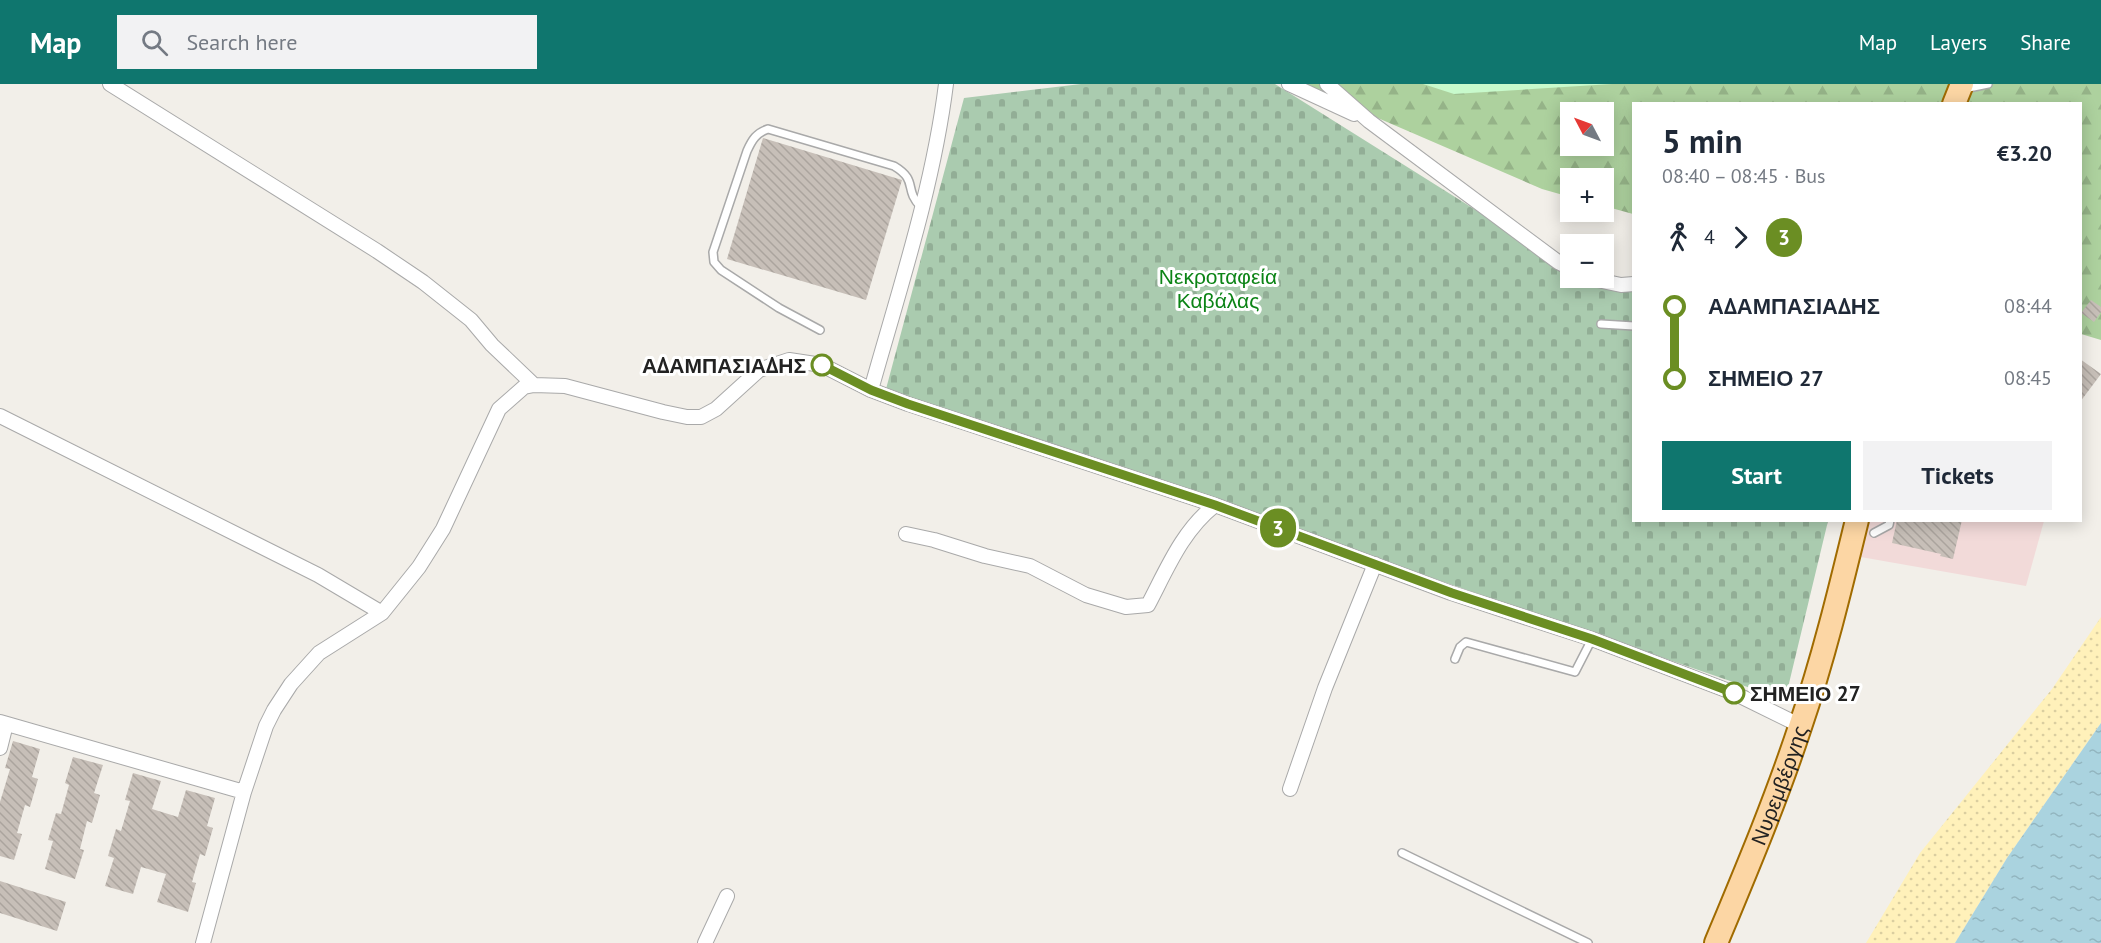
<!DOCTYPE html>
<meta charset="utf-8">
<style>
body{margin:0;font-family:"PT Sans",sans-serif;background:#f2f2f3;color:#1f2937;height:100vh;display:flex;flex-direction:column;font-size:22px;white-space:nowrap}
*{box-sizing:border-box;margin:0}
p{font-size:20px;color:#747a83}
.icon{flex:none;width:33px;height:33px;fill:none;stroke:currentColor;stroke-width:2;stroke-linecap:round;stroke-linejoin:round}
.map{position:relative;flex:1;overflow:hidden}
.side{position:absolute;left:1632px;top:18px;width:450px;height:420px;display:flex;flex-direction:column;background:#fff;border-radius:0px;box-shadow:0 3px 15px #0003}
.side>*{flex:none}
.badge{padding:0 12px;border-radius:20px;font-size:21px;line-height:39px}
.needle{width:39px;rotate:311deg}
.buttons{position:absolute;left:1560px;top:18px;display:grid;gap:12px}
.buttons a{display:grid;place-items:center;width:54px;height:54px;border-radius:0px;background:#fff;box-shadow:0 3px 15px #0003;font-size:30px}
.map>.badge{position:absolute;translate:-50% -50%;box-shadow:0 0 0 3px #fff}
.legs{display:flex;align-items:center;gap:9px;height:66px;padding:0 30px;font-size:20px}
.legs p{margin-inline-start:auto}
.headline{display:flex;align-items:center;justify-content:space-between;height:102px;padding:0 30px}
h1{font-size:33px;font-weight:700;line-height:45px}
.button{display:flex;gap:12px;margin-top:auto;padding:12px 30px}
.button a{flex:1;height:69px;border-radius:0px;background:#0f766e;color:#fff;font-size:24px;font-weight:700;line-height:69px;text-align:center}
.button a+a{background:#f2f2f3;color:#1f2937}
ul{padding:0 30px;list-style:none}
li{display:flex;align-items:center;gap:21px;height:72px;font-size:22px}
li i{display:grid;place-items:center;width:9px;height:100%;margin:0 8px;background:currentColor}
li i::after{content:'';width:15px;height:15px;margin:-8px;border:4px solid;border-radius:50%;background:#fff}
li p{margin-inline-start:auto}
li:first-child i{background:linear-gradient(#0000 50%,currentColor 0)}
li:last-child i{background:linear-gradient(currentColor 50%,#0000 0)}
header{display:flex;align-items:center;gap:36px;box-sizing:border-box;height:84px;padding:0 30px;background:#0f766e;color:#fff}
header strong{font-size:28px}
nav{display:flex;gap:33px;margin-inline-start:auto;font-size:21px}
.search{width:420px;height:54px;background:#f2f2f3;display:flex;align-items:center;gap:15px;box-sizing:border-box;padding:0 21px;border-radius:0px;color:#747a83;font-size:22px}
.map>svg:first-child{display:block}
.commercial{fill:#f2dad9}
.forest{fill:url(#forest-firs);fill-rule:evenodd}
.sand{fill:url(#sand-dots)}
.cemetery{fill:url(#cemetery-stones)}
.park{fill:#c8facc}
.water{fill:url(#water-ripples)}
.building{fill:url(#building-back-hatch)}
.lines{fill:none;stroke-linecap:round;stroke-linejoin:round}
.lane-casing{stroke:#a9a9a9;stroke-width:10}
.street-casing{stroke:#a9a9a9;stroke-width:16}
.primary-casing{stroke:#a06b00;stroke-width:26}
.lane{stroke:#fff;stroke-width:7}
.street{stroke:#fff;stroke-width:14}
.primary{stroke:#fcd6a4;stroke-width:22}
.line-1-casing{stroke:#fff;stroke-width:14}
.line-1{stroke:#6b8e23;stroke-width:9}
.stop-1-dot{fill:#fff;stroke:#6b8e23;stroke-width:3}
.labels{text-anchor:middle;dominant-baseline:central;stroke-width:6;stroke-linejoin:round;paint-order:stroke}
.park-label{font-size:21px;fill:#0c8416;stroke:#fff}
.stop-label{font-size:21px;font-weight:bold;fill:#222;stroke:#fff;text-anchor:end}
.street-label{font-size:21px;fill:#222;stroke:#fff}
</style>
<header>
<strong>Map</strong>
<div class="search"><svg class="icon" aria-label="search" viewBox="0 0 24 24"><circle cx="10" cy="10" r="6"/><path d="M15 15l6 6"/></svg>Search here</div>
<nav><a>Map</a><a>Layers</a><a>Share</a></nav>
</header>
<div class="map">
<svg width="2101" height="859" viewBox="0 0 2101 859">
<defs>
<pattern id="forest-firs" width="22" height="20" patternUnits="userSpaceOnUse" patternTransform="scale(1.5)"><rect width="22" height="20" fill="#add19e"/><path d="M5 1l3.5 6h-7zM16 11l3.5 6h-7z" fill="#95b388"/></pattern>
<pattern id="sand-dots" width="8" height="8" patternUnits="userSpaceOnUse" patternTransform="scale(1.5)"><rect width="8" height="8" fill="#fff1ba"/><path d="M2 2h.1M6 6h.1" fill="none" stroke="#dacea0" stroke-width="1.8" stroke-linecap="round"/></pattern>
<pattern id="cemetery-stones" width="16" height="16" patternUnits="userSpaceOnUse" patternTransform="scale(1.5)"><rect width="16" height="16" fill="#aacbaf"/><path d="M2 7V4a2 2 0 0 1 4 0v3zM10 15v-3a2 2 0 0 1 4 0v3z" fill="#92ae96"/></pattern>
<pattern id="water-ripples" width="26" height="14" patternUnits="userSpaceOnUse" patternTransform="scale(1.5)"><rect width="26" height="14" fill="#aad3df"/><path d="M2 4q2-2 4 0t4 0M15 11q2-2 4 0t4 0" fill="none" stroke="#92b5bf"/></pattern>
<pattern id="building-back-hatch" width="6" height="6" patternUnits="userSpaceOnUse" patternTransform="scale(1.5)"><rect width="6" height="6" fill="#c7bfb8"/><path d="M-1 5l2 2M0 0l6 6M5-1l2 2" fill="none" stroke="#aba49e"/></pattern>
</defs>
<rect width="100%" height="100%" fill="#f2efe9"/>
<!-- commercial -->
<path class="commercial" d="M1863,437H2044L2026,502L1855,472Z"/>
<!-- forest -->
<path class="forest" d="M1299,0H2101V256L2081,250L2080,20H1634L1633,130L1604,122V94H1570V113L1542,105ZM1570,28H1604V62H1570Z"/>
<!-- sand -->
<path class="sand" d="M2101,533V639L2007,774L1955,859H1866L1920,769L2052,605Z"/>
<!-- cemetery -->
<path class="cemetery" d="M1081,0H1275L1570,185V194C1585,194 1586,200 1598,203C1610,207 1622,207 1633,205L1634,436L1828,437L1785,616L886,305L964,14Z"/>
<!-- park -->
<path class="park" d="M1423,0H1612L1454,10Z"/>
<!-- water -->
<path class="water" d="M2101,639V859H1955L2007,774Z"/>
<!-- building -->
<path class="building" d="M763,54L902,96L866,216L727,175Z
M2091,216L2101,223V228L2094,238L2081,229Z
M2080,275L2101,290L2080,318Z
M1897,436H1962L1953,475L1940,472L1941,470L1892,459Z
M13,657L40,665L32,693L38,695L30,723L25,721L17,749L22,750L14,776L0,772V718L10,685L5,684Z
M73,673L103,681L94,709L100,711L92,739L87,737L80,765L84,766L75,795L45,785L53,757L48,756L56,729L61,730L69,701L65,699Z
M133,689L161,697L152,725L178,733L186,706L215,714L207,742L213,744L205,772L200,770L192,798L196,799L188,828L157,818L166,790L141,783L133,810L105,802L114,774L108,772L116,745L121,747L130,717L125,716Z
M0,797L66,818L57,847L0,829Z"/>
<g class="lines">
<defs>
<path id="lane" d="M1964,5L1988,0
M1601,240L1634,242
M820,246L779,224L721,186L714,178L713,168L747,67C752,56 756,49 768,45L894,82C919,97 903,105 921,123
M1874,449L1889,441L1890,436
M1455,575L1460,563L1466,558L1575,588L1592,555
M1402,769L1588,859"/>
<path id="street" d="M110,0L377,167L423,198L471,236L492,261L534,301
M1289,0L1354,30
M1327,0L1369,37L1558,178L1570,184
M1588,194L1621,201L1634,200
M871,306C899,206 933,104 946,0
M0,332L318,491L382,529
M906,450L934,456L985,472L1030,482L1086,511L1126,523L1148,521C1167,485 1182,447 1215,421
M0,638L244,708
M0,664L6,640
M1290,705L1325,604L1375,480
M203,859L244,708L266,642L274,626L291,600L319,569L382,529L419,483L443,445L499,325L524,303L534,301L565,302L663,328L687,333H701L716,325L759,286L789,276L822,281L871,306L908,320L1215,421L1451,509L1592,555L1734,609L1801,642
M705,859L727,812"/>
<g id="primary">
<path d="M1954,20L1962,0"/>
<path id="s1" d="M1716,859C1746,787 1776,716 1800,643C1823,576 1840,506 1857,436"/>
</g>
</defs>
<!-- lane casing -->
<use href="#lane" class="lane-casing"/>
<!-- street casing -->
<use href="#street" class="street-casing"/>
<!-- primary casing -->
<use href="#primary" class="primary-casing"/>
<!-- lane -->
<use href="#lane" class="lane"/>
<!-- street -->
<use href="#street" class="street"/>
<!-- primary -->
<use href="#primary" class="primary"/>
</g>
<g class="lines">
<defs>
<path id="line-1" d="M822,281L871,306L908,320L1215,421L1452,509L1592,555L1734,609"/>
</defs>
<!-- line-1 casing -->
<use href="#line-1" class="line-1-casing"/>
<!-- line-1 -->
<use href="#line-1" class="line-1"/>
</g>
<!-- markers -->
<g class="stop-1-dot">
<circle cx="822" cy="281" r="10"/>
<circle cx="1734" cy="609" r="10"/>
</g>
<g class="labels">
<!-- park labels -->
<g class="park-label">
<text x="1218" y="192">Νεκροταφεία<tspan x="1218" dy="24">Καβάλας</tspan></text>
</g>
<!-- stop labels -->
<g class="stop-label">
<text x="806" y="281">ΑΔΑΜΠΑΣΙΑΔΗΣ</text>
<text x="1750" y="609" text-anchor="start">ΣΗΜΕΙΟ 27</text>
</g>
<!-- street labels -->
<g class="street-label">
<text stroke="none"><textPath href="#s1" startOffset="170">Νυρεμβέργης</textPath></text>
</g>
</g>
</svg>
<div class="buttons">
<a><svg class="needle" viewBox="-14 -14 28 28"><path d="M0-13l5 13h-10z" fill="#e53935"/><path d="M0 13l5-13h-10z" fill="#747a83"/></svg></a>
<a>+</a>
<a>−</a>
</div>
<b class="badge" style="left:1278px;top:444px;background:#6b8e23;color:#fff">3</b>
<section class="side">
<div class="headline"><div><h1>5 min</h1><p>08:40 – 08:45 · Bus</p></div><b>€3.20</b></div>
<div class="legs"><svg class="icon" aria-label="walk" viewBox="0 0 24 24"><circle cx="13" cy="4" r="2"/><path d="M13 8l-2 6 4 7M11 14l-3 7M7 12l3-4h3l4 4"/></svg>4<svg class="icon" aria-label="forward" viewBox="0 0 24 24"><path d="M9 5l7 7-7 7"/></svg><b class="badge" style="background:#6b8e23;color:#fff">3</b></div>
<ul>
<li><i style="color:#6b8e23"></i><b>ΑΔΑΜΠΑΣΙΑΔΗΣ</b><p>08:44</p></li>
<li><i style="color:#6b8e23"></i><b>ΣΗΜΕΙΟ 27</b><p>08:45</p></li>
</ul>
<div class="button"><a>Start</a><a>Tickets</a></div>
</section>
</div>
